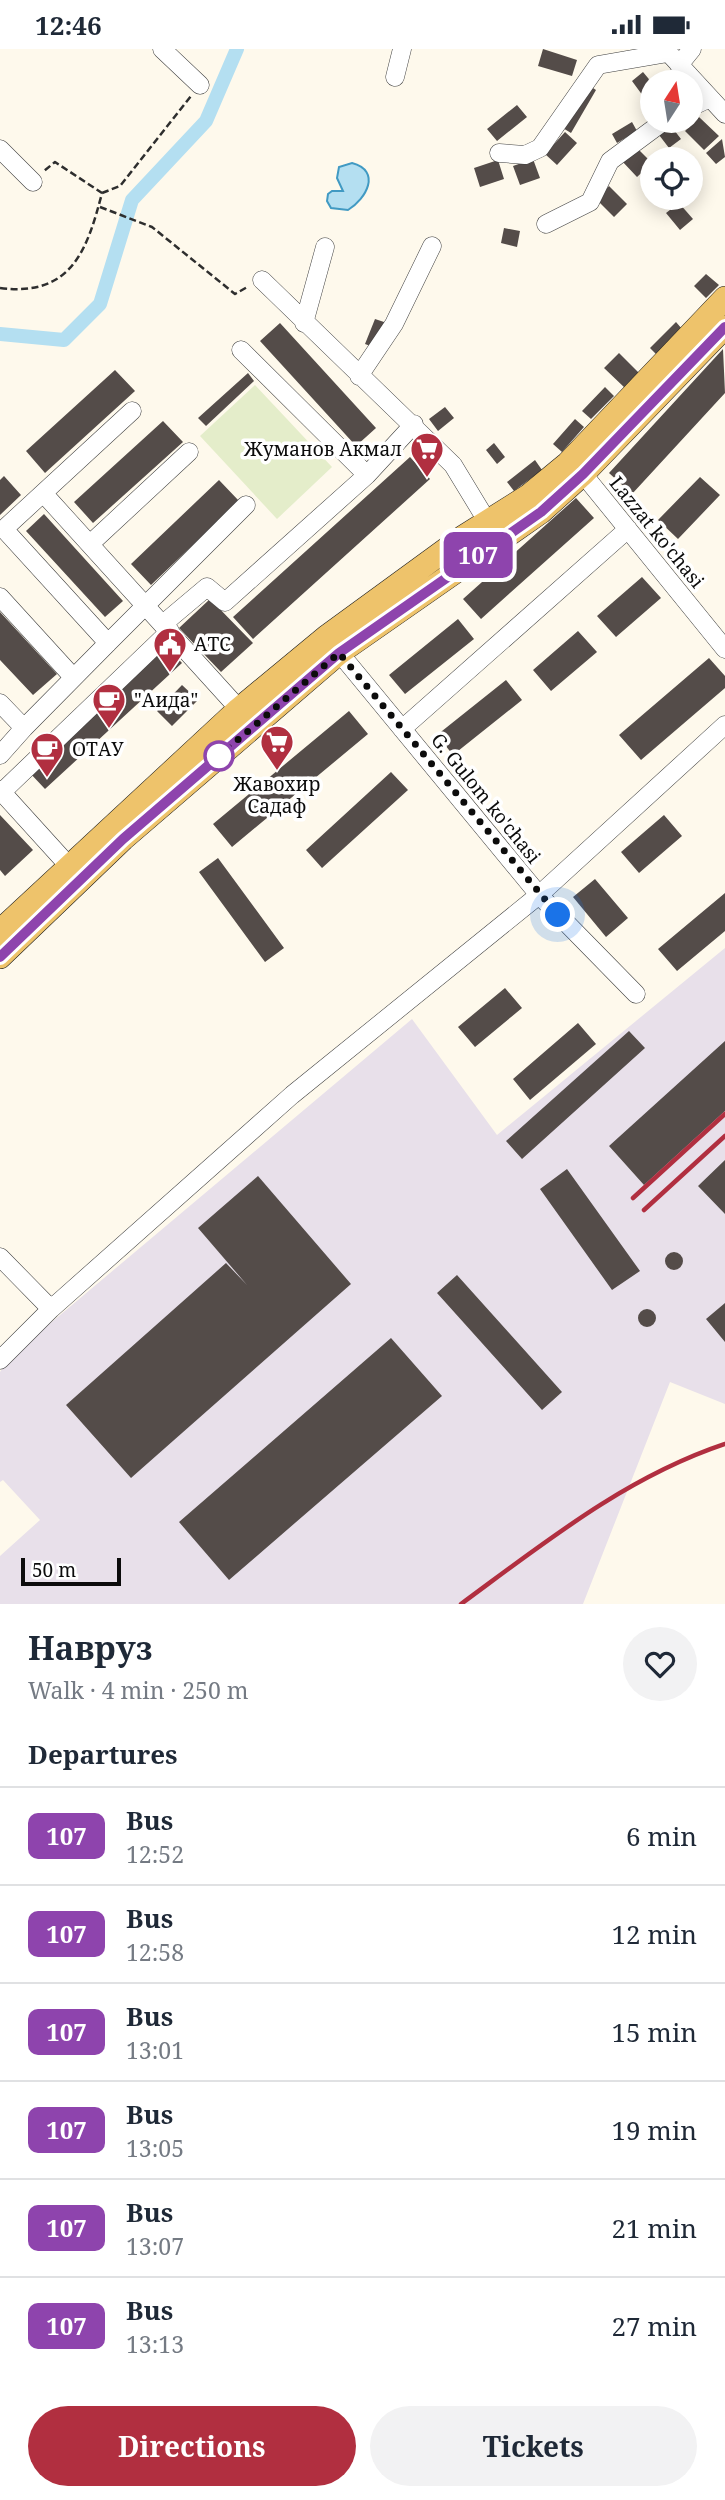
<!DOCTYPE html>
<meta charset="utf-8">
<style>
body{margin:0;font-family:"Noto Serif",serif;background:#f2f2f3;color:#1f2937;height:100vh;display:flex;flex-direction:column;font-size:26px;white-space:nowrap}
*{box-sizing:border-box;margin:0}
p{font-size:23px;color:#747a83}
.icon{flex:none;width:38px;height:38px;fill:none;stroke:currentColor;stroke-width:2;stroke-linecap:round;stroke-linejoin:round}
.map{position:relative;height:1555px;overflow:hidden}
.details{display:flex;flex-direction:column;background:#fff;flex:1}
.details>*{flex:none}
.badge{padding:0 14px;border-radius:10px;font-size:24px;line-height:46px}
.needle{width:46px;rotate:12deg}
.controls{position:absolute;left:640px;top:21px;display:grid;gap:14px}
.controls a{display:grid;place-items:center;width:63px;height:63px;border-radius:50%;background:#fff;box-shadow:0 4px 18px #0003;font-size:35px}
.scale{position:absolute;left:21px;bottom:18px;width:100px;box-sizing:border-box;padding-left:7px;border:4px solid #0c0c0c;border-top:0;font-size:19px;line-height:24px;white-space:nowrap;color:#0c0c0c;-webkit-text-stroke:5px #fff;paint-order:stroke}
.you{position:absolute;width:35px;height:35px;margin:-18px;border:5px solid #fff;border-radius:50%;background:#1a73e8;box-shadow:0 0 0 10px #1a73e833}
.map>.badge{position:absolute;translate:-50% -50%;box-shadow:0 0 0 4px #fff}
h2{padding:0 28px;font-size:26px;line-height:63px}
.round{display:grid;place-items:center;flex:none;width:74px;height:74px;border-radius:37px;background:#f2f2f3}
.summary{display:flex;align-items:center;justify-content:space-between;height:119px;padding:0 28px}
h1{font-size:33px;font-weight:700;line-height:52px}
.cta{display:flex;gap:14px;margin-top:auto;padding:14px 28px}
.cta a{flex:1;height:80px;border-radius:42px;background:#b12f40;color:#fff;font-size:28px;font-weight:700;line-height:80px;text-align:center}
.cta a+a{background:#f2f2f3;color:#1f2937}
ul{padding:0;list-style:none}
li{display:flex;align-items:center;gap:21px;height:98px;padding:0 28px;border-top:2px solid #e0e1e3}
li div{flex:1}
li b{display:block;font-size:26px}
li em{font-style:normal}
li .badge{min-width:77px;font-weight:700;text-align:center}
.status{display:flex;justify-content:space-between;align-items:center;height:49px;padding:0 35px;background:#fff;direction:ltr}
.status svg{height:19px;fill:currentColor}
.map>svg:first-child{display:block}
.industrial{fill:#e8e0ea}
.pitch{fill:#e4edca}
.water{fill:#b4dff1;stroke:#419ac3;stroke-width:2}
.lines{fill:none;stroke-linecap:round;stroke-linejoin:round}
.canal{stroke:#b4dff1;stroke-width:14}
.building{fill:#544c49}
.minor-casing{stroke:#3f3f3f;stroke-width:19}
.major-casing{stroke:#1d1d1d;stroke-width:24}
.path{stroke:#2e2e2e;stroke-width:2.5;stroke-dasharray:7 3.5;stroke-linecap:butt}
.minor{stroke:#fff;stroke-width:18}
.major{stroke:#eec36b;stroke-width:23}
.rail{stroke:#b12f40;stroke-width:4.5}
.line-casing{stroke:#fff;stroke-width:16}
.line{stroke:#8e44ad;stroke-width:10}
.walk{stroke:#0c0c0c;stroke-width:7;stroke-dasharray:0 12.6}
.stop-dot{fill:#fff;stroke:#8e44ad;stroke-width:3.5}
.labels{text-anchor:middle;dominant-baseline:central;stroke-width:7;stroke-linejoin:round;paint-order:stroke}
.poi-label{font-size:19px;fill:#0c0c0c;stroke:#fff;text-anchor:start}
.street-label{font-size:19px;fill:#0c0c0c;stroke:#fff}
</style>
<div class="status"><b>12:46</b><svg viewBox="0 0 49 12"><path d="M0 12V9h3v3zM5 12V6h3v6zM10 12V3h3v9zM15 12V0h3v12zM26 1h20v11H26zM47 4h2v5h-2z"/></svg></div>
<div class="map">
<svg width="725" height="1555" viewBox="0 0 725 1555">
<rect width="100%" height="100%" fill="#fef9ec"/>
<!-- industrial -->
<path class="industrial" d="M725,899V1355L670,1333L583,1555H0V1507L40,1471L3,1431L0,1433V1323L9,1309L412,970L497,1086Z"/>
<!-- pitch -->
<path class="pitch" d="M255,336L332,418L277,470L200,387Z"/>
<!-- water -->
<path class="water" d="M352,114C382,122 366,150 348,161L331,159L327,152L328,145L332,142H343L337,129L339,118Z"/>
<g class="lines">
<!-- canal -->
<path class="canal" d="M0,285L64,291L100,255L132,151L206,72L237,0"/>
</g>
<!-- building -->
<path class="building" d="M543,0L577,11L572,27L538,17Z
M643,23L653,35V39L643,47L632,32Z
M584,33L596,41L571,84L558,76Z
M517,56L527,68L497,92L487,80Z
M699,68L719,87L704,101L685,82Z
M632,73L637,82L617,94L612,85Z
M668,73L681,90L669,99L656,82Z
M565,83L577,94L557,116L545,105Z
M722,90L725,108L716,115L706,104Z
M635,97L652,114L637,128L621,111Z
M533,110L540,129L520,136L513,117Z
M498,111L504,130L480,138L474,119Z
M609,137L627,155L614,168L596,150Z
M679,154L693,170L680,181L666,164Z
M504,179L520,182L517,198L501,194Z
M706,225L719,236L706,249L694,237Z
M375,270L387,274L376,299L365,295Z
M676,273L682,280L657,306L650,299Z
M280,274L376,379L356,397L260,292Z
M723,300L725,344L632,445L609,424Z
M619,304L639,324L625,339L604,319Z
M115,321L135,342L45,424L26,402Z
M248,324L254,332L206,377L198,369Z
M605,338L614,347L591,370L582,362Z
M445,358L454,369L438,382L429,370Z
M575,370L584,378L562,403L553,395Z
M163,372L183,393L93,474L74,453Z
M494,394L505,408L497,415L486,401Z
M410,408L430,430L253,590L233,568Z
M535,411L542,421L514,442L507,433Z
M4,427L21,446L0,466V431Z
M700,428L720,446L678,490L658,471Z
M219,431L239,452L151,536L131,515Z
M576,449L594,469L481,570L463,550Z
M44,465L123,552L105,568L26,482Z
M642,528L661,549L616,588L597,567Z
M210,550L253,594L221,623L179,579Z
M0,563L57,625L33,646L0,611Z
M458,570L474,590L405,645L389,626Z
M578,582L597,603L551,642L533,621Z
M166,597L182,614L45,740L29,723Z
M709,609L725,627V639L641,711L619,686Z
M506,631L522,651L453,706L437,686Z
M182,636L198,651L172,677L157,662Z
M349,662L368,685L232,798L213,775Z
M391,723L408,741L322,819L306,801Z
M0,766L33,801L5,827L0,821Z
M664,766L682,787L639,824L621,803Z
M218,809L284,899L265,913L199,823Z
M595,830L628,869L606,888L573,848Z
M725,844V882L677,922L658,900Z
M505,939L522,959L475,998L458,978Z
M578,974L596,995L530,1051L513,1030Z
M629,982L645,999L522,1110L506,1092Z
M725,992V1062L644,1136L609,1097Z
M725,1111V1165L698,1137Z
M567,1120L640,1222L612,1241L540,1140Z
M258,1127L351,1235L131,1429L66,1356L226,1214L247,1236L198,1179Z
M665 1212a9 9 0 1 1 18 0a9 9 0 1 1-18 0Z
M457,1226L562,1343L542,1361L437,1244Z
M725,1254V1293L706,1270Z
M638 1269a9 9 0 1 1 18 0a9 9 0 1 1-18 0Z
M391,1289L442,1347L229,1531L179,1473Z"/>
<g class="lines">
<defs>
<path id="minor" d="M162,0L200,36
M665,0L725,65
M679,16L692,0
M395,28L402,0
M691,58L710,49
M0,100L33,133
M499,104L525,106L540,99L598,16L668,4
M546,175L590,153L610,112L664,72
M262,231L453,416L487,472
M304,274L325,198
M241,301L367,426
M359,327L394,275L432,197
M132,362L4,480L108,594L246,456
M583,425L725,600
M44,445L239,660
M90,495L189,403
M0,548L73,628
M163,575L207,538L225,553L367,426L414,375
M333,596L539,846L636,945
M0,654L24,679L0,706
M24,679L108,594
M402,680L628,480
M0,741L68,816
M2,743L170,582
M0,1208L51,1260
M0,1311L51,1260L292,1046L539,846L725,676"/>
<path id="major" d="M0,882L239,660L326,588L463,488L528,447L568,414L725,249
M0,908L123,790L339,604L541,463L583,425L725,278"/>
</defs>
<!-- minor casing -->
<use href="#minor" class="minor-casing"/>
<!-- major casing -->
<use href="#major" class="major-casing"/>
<!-- path -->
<path class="path" d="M102,144L120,137L191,47
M100,158L152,178L235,245L249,237
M0,239C71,248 87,202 102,144L55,113L44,122"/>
<!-- minor -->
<use href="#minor" class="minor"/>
<!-- major -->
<use href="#major" class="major"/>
<!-- rail -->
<path class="rail" d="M633,1149L725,1065
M644,1161L725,1087
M461,1555C544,1494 626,1428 725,1395"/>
</g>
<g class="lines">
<defs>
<path id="line" d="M0,908L123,790L339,604L541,463L583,425L725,278"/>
</defs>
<!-- line casing -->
<use href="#line" class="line-casing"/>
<!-- line -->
<use href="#line" class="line"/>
<!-- walk -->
<path class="walk" d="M219,707L339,604L558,866"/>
</g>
<!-- icons -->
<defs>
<symbol id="supermarket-pin" viewBox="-11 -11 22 30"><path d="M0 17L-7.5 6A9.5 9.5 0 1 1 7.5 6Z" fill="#b12f40" stroke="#fff"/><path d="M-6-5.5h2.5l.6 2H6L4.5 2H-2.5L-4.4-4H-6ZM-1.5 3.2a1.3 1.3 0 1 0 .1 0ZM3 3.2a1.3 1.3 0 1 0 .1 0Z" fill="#fff"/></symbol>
<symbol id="civic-pin" viewBox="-11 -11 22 30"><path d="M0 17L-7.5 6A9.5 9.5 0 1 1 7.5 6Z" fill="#b12f40" stroke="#fff"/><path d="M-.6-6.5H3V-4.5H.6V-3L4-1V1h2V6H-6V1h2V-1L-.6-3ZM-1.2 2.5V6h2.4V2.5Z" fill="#fff"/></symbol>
<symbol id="cafe-pin" viewBox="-11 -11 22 30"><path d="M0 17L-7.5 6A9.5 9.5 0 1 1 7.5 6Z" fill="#b12f40" stroke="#fff"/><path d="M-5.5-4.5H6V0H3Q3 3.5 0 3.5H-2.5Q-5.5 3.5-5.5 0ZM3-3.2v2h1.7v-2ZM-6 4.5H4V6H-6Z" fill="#fff"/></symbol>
</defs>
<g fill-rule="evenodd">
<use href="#supermarket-pin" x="408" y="381" width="38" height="52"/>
<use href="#civic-pin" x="151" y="576" width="38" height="52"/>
<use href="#cafe-pin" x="90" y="632" width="38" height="52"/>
<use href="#supermarket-pin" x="258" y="674" width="38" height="52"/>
<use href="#cafe-pin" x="28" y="681" width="38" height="52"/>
</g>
<!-- markers -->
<circle class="stop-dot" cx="219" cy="707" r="14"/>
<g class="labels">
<!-- poi labels -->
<g class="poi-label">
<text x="402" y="400" text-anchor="end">Жуманов Акмал</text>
<text x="194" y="595">АТС</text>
<text x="134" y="651">"Аида"</text>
<text x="72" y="700">OТАУ</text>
<text x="277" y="735" text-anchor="middle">Жавохир<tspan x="277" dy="22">Садаф</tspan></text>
</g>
<!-- street labels -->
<g class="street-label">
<text transform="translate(657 483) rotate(51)">Lazzat ko'chasi</text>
<text transform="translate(486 749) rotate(51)">G. Gulom ko'chasi</text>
</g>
</g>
</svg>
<div class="controls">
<a><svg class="needle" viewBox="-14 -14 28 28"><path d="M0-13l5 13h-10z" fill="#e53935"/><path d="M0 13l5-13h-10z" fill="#747a83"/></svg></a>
<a><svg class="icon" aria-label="locate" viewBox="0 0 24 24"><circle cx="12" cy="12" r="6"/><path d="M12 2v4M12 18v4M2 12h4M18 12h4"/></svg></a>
</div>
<div class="scale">50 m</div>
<div class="you" style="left:558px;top:866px"></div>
<b class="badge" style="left:478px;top:506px;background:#8e44ad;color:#fff">107</b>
</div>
<section class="details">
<div class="summary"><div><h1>Навруз</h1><p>Walk · 4 min · 250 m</p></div><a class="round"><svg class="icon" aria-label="heart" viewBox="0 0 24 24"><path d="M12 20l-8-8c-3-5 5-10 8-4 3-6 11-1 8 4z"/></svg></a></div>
<h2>Departures</h2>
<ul>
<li><span class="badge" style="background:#8e44ad;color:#fff">107</span><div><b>Bus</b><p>12:52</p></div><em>6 min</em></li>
<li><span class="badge" style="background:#8e44ad;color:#fff">107</span><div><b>Bus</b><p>12:58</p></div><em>12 min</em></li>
<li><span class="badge" style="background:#8e44ad;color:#fff">107</span><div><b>Bus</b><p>13:01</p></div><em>15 min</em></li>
<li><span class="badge" style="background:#8e44ad;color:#fff">107</span><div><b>Bus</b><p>13:05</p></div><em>19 min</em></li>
<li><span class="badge" style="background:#8e44ad;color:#fff">107</span><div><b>Bus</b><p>13:07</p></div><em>21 min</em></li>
<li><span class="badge" style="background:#8e44ad;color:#fff">107</span><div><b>Bus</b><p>13:13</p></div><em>27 min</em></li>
</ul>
<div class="cta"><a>Directions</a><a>Tickets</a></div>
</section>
